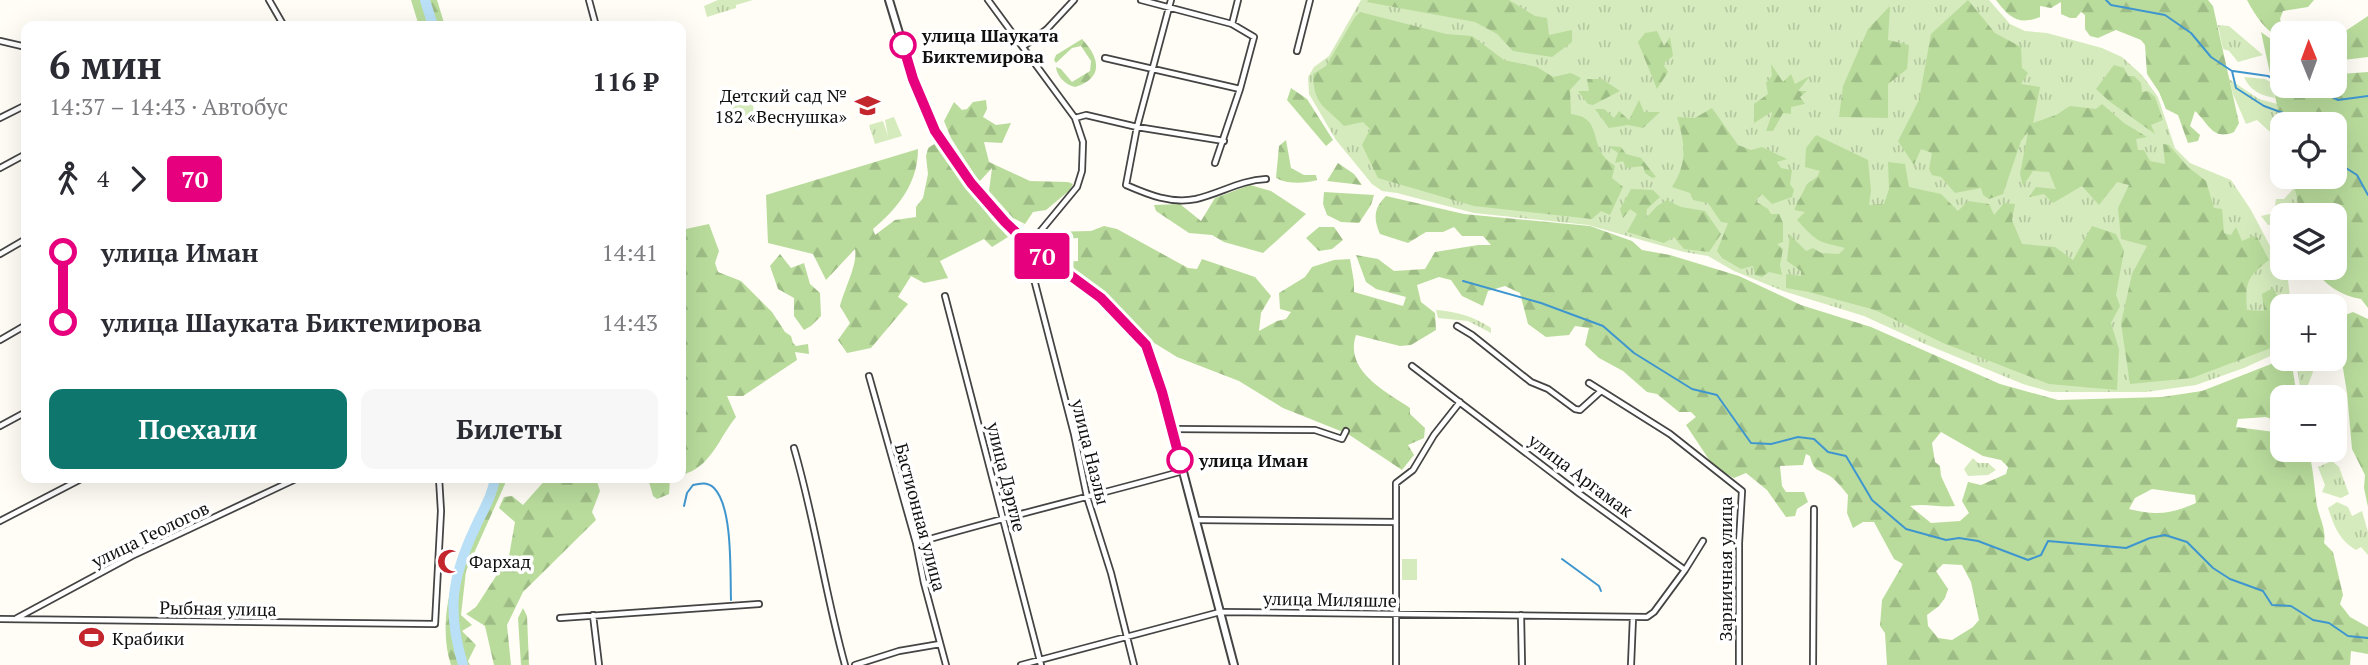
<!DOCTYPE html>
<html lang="ru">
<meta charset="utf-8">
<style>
body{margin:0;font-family:"PT Serif",serif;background:#f7f7f7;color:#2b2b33;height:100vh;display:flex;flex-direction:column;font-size:26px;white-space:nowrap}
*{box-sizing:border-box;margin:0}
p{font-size:23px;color:#7c7c81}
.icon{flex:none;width:38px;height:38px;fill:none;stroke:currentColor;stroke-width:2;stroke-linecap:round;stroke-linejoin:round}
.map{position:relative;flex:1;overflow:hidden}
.sheet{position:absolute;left:21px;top:21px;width:665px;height:462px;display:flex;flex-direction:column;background:#fff;border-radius:14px;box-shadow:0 7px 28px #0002}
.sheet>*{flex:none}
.badge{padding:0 14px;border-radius:5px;font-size:24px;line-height:46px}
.needle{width:46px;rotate:359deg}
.controls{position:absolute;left:2270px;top:21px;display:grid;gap:14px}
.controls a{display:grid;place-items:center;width:77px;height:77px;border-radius:14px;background:#fff;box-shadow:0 7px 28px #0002;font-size:35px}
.map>.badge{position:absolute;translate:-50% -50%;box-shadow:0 0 0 4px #fff}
.legs{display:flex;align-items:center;gap:10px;height:77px;padding:0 28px;font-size:23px}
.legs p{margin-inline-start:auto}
.overview{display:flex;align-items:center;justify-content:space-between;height:119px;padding:0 28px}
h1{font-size:38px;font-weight:600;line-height:52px}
.primary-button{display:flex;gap:14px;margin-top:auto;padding:14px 28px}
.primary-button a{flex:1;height:80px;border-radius:14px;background:#0f766e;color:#fff;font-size:28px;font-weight:600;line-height:80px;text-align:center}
.primary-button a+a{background:#f7f7f7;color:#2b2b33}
ul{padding:0 28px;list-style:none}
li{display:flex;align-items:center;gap:24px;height:70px;font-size:26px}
li i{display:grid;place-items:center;width:10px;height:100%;margin:0 9px;background:currentColor}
li i::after{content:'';width:18px;height:18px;margin:-9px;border:5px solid;border-radius:50%;background:#fff}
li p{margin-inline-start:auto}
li:first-child i{background:linear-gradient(#0000 50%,currentColor 0)}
li:last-child i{background:linear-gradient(currentColor 50%,#0000 0)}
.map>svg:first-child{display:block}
.grass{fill:url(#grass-tufts)}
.forest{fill:url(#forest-firs);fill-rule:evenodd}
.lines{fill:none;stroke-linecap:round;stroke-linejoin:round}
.stream{stroke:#3f96cf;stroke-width:2}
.river{stroke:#b9e0f7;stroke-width:10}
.minor-casing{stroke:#444;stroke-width:8}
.tertiary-casing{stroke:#444;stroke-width:10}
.minor{stroke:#fff;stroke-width:4.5}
.tertiary{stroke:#fff;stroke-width:6}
.line-1-casing{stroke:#fff;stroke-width:16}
.line-1{stroke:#e6007e;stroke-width:10}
.stop-1-dot{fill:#fff;stroke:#e6007e;stroke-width:3.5}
.labels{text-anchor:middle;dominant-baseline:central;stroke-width:7;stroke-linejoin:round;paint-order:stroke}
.stop-label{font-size:18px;font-weight:bold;fill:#111;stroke:#fff;text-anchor:start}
.poi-label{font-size:18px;fill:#111;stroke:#fff;text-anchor:start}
.street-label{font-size:18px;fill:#111;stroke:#fff}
</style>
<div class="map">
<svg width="2368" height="665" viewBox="0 0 2368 665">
<defs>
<pattern id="grass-tufts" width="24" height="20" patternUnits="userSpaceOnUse" patternTransform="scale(1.75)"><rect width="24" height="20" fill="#d5ebbd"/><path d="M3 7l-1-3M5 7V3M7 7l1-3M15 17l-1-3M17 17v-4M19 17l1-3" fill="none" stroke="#b6c8a1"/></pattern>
<pattern id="forest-firs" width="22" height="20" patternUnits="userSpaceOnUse" patternTransform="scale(1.75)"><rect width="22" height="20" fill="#b9dc9c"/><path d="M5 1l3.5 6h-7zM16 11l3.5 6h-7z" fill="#9ebc85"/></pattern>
</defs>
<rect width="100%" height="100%" fill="#fffdf5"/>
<!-- grass -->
<path class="grass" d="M718,0H753L736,5V8L707,17L704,6Z
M1361,0H1989L2010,24L2025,31L2047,33L2102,48L2122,57L2142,75L2158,97L2175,148L2190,163L2231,180L2251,210L2288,280L2291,306H2282V348L2279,352L2244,368L2196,385L2146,392H2051L2023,384L1925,344L1864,316L1783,291L1734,271L1708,256L1684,252L1588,225L1474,213L1397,193L1382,191L1372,184L1336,140L1309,94L1308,77L1314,67L1329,56Z
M2218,25L2229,26L2263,55L2238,62L2229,51L2223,49Z
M2244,77L2265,79L2272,83L2275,98C2262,96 2250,91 2244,77Z
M2229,79L2259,99L2277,104L2281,126L2270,132L2257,120L2246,124L2233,94Z
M748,89L757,120L736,126L727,95Z
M894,117L902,136L875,144L869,125L883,121L888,136L885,120Z
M2295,187L2301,215H2282V224L2268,225L2261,216L2274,213L2276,199H2284Z
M1436,310C1458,312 1473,316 1491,328V333L1468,321L1438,318Z
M2293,359H2310L2313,372L2308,385L2317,393V397H2302C2298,383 2300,372 2293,359Z
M1973,458L1978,463H1988L1996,470L1988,475L1968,476L1964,469Z
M2332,461L2339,467L2349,494L2341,498L2322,492L2325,485L2318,467Z
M2337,502L2348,507L2352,516L2362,511L2368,532V555L2361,547L2356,550C2339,540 2334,526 2328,508Z
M1402,559H1417V580H1402Z"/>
<!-- forest -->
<path class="forest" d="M411,0H437L445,26H419Z
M1368,0H1509L1535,16L1547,18L1549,35L1572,30V42L1552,57L1513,51L1497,34L1475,22L1367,2Z
M1968,0L1995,33L2021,47L2022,68L2028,73L2021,84L2040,87L2033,123L2056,115L2070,106L2096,109L2102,104L2124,123L2147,137L2136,139L2138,150H2144L2150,161L2165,164L2163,144L2169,145L2188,167L2206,181L2214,208L2222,209L2224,233L2231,235L2236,227L2242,241L2253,236L2257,237L2269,260C2247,277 2245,282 2247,310L2264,311L2262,294L2273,288L2279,300L2282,336L2271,348L2192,378L2130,384L2121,323L2132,274L2147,246L2121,239L2118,208L2129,185L2117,182L2099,205L2082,186L2053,203L2044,194L2029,197L2036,187L2056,189L2049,172L2033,171L2023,186L2020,174L2028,132L2021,141L2003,194L1989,199L1983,195L1981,188L1955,193L1941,177L1932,175L1929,169L1932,153L1921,149L1914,165L1898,141L1919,100L1931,34Z
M1996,0H2208L2213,6L2239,123L2234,132C2213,141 2209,124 2195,111L2190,126L2200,135L2198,141L2188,143L2178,115L2166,109L2159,92L2147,74L2145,45L2141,40L2116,30L2098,38L2090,36L2085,29V15L2081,12L2076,18H2070L2061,14V2L2051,8L2040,6V17C2018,26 2009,17 1996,0Z
M2247,0H2314L2308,7L2283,11L2280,19L2283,28L2303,33H2282V40C2265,30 2256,17 2247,0Z
M1890,6L1888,40L1909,45L1907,69L1888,84V118L1839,117L1843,86L1868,29Z
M1360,12L1446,34L1472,36L1504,60L1537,67L1553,77L1571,73L1581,78L1570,90L1571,114C1599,118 1591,135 1602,154C1605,159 1611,163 1615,166L1612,178L1623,187L1610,215L1601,211L1592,219L1474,206L1378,178L1362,145L1370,129L1363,122L1344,126C1324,105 1314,106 1313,74L1326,66L1355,17Z
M2368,16V57L2335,61V38Z
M1657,31L1664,46L1670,37L1673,56L1663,64L1668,72L1657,89L1638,42L1645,33Z
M2261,32L2282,47V86H2334L2335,73L2340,74L2368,72V308L2361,299C2341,296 2325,285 2313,268H2334V215H2301L2292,177H2334V124H2282V128Z
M1082,39C1100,58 1104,78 1075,87C1066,85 1057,77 1056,67L1061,69L1072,82L1090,71L1091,61L1081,46L1072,48L1056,63L1054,60L1056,55Z
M1771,64L1783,82L1791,74L1795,84L1810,76L1798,91H1807L1800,97L1805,104L1791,107V114L1783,113L1773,131H1766L1773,111L1754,123V104L1768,94L1766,83L1772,76Z
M2114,65L2124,68L2128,76H2134L2141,83L2142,92L2148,91L2155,97L2163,120L2151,125L2155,134L2109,101L2096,89Z
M1587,79H1602L1620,91L1593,105L1588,104L1578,91H1589Z
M1291,88L1307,99L1333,140L1326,146L1287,100Z
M986,100L987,109L983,117L996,125L1011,123L1002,143L984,142L989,162L1030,181L1068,182L1073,184L1070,190L1046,210L1033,212L1025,224L1013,218L989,191L992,168L979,182L951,138L944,121L954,102L962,110L967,109L973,102Z
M1639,100L1644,112H1660L1643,128L1628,125L1609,128L1595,109H1604L1614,118L1619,111L1629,120Z
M1712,108L1738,145L1751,150L1762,147L1787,159L1777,162L1781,168L1792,170L1790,184L1794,190L1792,197L1772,204L1762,194L1755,201L1768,209L1771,214H1779L1783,223V242L1777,244L1783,249L1780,265L1782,275L1769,272L1762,277L1755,275L1753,266L1741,269L1722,258L1717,251L1728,223L1721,222L1708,203L1693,200L1690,193L1672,187C1688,162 1685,144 1677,117L1695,118Z
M1816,135L1868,160L1871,191L1869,205L1884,204L1889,189L1888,162L1905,164L1909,187L1941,194L1958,211L1968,201L1989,204L1994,215L2004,203L2015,204L2012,220L2022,244L2055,247L2073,260L2092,226L2116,234L2124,251L2116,295L2120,306L2111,323L2119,349L2117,390L2049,384L1943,343L1875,310L1809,292L1786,288V274L1801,276V271L1787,261L1790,235L1806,251L1813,248L1821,253L1839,254L1845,248C1817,241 1818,243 1797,220L1805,212L1794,210L1807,184L1817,177L1820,171L1805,167L1806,148Z
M1286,140L1291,168L1304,175H1316L1317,180C1304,184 1287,184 1276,178L1279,146Z
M936,143L992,220L1008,237L992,247L984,239L940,261L948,278L924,283L911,276L898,297L908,304L871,348L847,353L838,340L850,323L840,306C844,290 858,264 855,249L826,280L813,254L768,243L766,195L918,149C918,183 898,208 873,229L875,235L895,220L916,217V207L923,198L928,174L926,156L928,148Z
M1608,146L1621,147L1626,154L1641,158L1656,177L1652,178L1645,173L1643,166L1626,168L1623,161L1615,163L1618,153Z
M1338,163L1354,174L1362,185L1327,181Z
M1250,185L1271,191L1306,214L1263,253L1224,242L1212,235L1189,233L1156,211L1154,205L1180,204L1201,221L1215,198Z
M1631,189L1653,190L1660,197L1647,209L1646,218L1657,206L1667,200L1681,207L1705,211L1721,234L1709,252L1684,249L1674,237L1664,243L1627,232L1637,214L1630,209L1623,218L1620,209Z
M1324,192L1374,195L1371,205L1359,223L1341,222L1327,215L1323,204Z
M1386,196L1464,214L1590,226L1632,241L1642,250L1670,255L1739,276L1801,305L1871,327L2000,384L2058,400L2162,397L2202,391L2284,359H2291L2297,397H2282V423L2266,417L2238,419L2236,427L2282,433V450H2308C2313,466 2314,483 2316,499C2317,514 2327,528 2324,543L2333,552L2343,595L2340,604L2350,617L2368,627V654L2351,651L2350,665H1887L1885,633L1880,626L1882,600L1903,564L1894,559L1874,522H1863L1853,528L1847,513L1848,495C1843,489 1836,480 1830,476C1818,469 1814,472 1810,456L1806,454L1803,465L1780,466L1782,486L1786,492H1804L1808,502L1797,509L1795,516L1786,517L1767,490L1746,473L1734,478L1714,467L1686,425L1696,417L1691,412H1679L1657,394L1647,392L1623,371L1599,358L1585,345L1589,328L1575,326L1569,335L1546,337L1528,324L1520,293L1505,286L1488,291L1483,306L1462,296L1451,280L1439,277L1417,285L1421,302L1435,313L1436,330L1411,345L1400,346L1356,335C1344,371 1385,391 1410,408V414L1425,428L1424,438L1408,445L1414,455L1402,470L1348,434L1283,408L1239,381L1177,357L1143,336L1112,301L1061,262L1078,261V238L1067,239L1063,243L1044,244L1048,232L1091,231L1104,226L1117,229L1188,268L1197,269L1202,259L1255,277L1271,296L1261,313L1259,331L1277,321L1286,319L1291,312L1280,309L1279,293L1305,277L1312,267L1334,260L1350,259L1354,282V292L1403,306L1406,297L1376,289L1366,282L1356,255L1378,259L1394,271L1425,269L1435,252L1478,245H1491L1483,236H1462L1454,227L1443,232H1426L1408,243L1380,234C1373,218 1374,208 1386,196ZM1941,432L1983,456L2001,460L2008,467L2006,474L1981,485L1968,482L1962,501L1969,513L1960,521L1931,523L1910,506C1926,503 1940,508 1955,506L1941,476L1940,466L1935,462L1932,443ZM2152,489L2195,495L2196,503C2170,514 2158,516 2129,509L2135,498ZM1943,564L1962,565L1971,582L1979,620L1973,627L1952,640L1938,638L1928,626L1927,615L1939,606L1945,598L1948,589L1936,571Z
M709,224L719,251L715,263L718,272L741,281L772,312L785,332L791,336L793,343L796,346L808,344L809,354L795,352L797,360L743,396H727L736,417C718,439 711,468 681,475V230Z
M1319,227H1334L1343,240L1332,249L1319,251L1306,238Z
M780,254L791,268L804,263L810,284L820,293L821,316L811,326L804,330L794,316V298L778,289L770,266Z
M2353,312L2368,319V507L2364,488L2365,475L2352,449L2347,393L2335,319Z
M492,478H503L505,484L466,571L461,615L472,625L462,631L476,645L468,661L470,665H451C436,620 455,564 475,523C482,507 489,495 492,478Z
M547,478H596L600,491L592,512L596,520L523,592L507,625L511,665H494L485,626L466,614L476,607L509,556L515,522L499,508L504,497L512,496L523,505Z
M648,478H670L669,494L657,499L653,496Z
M523,608L527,616L529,665H521L518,618Z"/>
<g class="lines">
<!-- stream -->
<path class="stream" d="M2106,0L2111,5L2165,15L2191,33L2211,57L2232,71L2236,88L2264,106L2294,117L2296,124
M2233,71L2268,76L2282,83
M2290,86L2318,89L2338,100L2368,96
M2334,153L2346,168L2357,175L2368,195
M1463,281L1541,303L1603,326L1634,353L1692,389L1717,395L1751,443L1771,444L1798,437L1814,439L1828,452L1846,456L1872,500L1906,529L1946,540L1959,538L1978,541L2028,560L2041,555L2048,541L2126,548L2150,538L2165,535L2187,542L2213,568L2230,579L2263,591L2272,605L2291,606L2313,620L2329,623L2348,636L2368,638
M684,506L687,493L693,485C701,483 708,482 714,488C733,507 730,572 731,600
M1562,559L1599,586L1601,591"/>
<!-- river -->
<path class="river" d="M425,0L433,26
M463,665C447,611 451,579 475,528C483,510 492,497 495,478"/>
<defs>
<path id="minor" d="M269,0L284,26
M589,0L596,26
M988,0L1075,118L1083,142L1082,171L1077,187L1029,245L1027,252L1074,434L1087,497L1111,573L1134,665
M1141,0L1232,24L1254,37L1240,89L1215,163
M1171,0L1137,127L1126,185C1149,195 1171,204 1196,199C1221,193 1241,180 1266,179
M1232,24L1238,0
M0,41L26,47
M1024,46L1047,29L1074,0
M1297,51L1310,0
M1105,58L1240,89
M0,118L26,105
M1075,118L1086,115L1137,127L1224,141
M0,168L26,154
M0,254L26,239
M945,296L1041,665
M1457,326L1472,335L1531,382L1548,389L1575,409L1580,410L1601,391
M0,340L26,325
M1412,366L1580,494L1685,570
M869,376L916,543L924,583L946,665
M1589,383L1670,434L1742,491L1739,543V665
M0,426L26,412
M1172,429L1315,430L1342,439L1346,431
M794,448C815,520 825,593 845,665
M1196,520L1396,522
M0,521L83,478
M916,543C1004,517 1094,496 1183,471
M593,615L599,665
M1521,615L1522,665
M17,618L132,556L298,478
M560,618L759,604
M0,619L435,624L441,511L439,478
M855,665L899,651L940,644
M1021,665L1220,612L1647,617L1654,612L1685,570L1703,541
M1396,665V483L1413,470L1434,435L1460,402
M1631,665L1633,617
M1813,665L1814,509"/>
<path id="tertiary" d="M889,0L913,79L935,130L971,183L1005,222L1029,245L1101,298L1146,345L1162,392L1234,665"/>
</defs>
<!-- minor casing -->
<use href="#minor" class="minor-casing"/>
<!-- tertiary casing -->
<use href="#tertiary" class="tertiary-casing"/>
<!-- minor -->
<use href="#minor" class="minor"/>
<!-- tertiary -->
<use href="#tertiary" class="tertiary"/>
</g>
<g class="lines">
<defs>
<path id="line-1" d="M903,45L913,79L935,131L971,183L1005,222L1029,245L1101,298L1146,345L1162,392L1180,460"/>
</defs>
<!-- line-1 casing -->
<use href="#line-1" class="line-1-casing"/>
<!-- line-1 -->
<use href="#line-1" class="line-1"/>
</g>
<!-- icons -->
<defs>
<symbol id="school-bare" viewBox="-9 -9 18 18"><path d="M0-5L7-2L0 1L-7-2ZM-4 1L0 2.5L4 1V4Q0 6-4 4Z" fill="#c4262e" stroke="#fff" stroke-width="2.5" paint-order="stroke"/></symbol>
<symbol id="mosque-bare" viewBox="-9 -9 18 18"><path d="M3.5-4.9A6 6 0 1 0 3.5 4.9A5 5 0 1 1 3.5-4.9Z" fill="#c4262e" stroke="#fff" stroke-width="2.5" paint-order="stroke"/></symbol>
<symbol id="stadium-bare" viewBox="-9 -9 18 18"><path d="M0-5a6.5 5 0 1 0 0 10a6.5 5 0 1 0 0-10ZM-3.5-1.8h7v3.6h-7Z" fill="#c4262e" stroke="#fff" stroke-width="2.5" paint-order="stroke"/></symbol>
</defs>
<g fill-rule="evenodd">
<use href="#school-bare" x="850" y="88" width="35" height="35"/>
<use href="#mosque-bare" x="432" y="544" width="35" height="35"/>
<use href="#stadium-bare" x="74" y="620" width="35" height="35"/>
</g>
<!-- markers -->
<g class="stop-1-dot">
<circle cx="903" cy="45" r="12"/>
<circle cx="1180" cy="460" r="12"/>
</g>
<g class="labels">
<!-- stop labels -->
<g class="stop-label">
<text x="922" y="35">улица Шауката<tspan x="922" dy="21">Биктемирова</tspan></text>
<text x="1199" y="460">улица Иман</text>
</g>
<!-- poi labels -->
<g class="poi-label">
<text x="847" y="95" text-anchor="end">Детский сад №<tspan x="847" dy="21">182 «Веснушка»</tspan></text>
<text x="469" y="561">Фархад</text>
<text x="112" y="638">Крабики</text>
</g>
<!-- street labels -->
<g class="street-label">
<text transform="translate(1091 452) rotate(76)">улица Назлы</text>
<text transform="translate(1581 475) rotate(37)">улица Аргамак</text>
<text transform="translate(1007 477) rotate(76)">улица Дэртле</text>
<text transform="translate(921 517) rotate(75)">Бастионная улица</text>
<text transform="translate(150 534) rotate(-26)">улица Геологов</text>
<text transform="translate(1725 569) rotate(-90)">Зарничная улица</text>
<text transform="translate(1330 599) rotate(1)">улица Миляшле</text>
<text transform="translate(218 608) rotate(1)">Рыбная улица</text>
</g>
</g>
</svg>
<div class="controls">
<a><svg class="needle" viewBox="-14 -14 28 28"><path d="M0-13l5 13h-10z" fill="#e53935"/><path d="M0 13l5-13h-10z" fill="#7c7c81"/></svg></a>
<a><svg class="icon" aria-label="locate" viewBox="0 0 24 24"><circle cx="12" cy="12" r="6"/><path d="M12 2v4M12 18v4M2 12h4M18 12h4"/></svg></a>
<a><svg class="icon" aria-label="layers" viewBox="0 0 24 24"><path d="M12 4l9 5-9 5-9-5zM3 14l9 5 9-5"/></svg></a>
<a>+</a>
<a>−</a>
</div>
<b class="badge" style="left:1042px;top:256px;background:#e6007e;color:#fff">70</b>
<section class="sheet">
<div class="overview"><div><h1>6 мин</h1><p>14:37 – 14:43 · Автобус</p></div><b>116 ₽</b></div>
<div class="legs"><svg class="icon" aria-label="walk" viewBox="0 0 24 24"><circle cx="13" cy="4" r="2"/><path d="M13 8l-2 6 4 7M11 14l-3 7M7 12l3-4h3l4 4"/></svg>4<svg class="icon" aria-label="forward" viewBox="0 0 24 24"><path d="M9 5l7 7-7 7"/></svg><b class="badge" style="background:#e6007e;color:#fff">70</b></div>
<ul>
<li><i style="color:#e6007e"></i><b>улица Иман</b><p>14:41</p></li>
<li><i style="color:#e6007e"></i><b>улица Шауката Биктемирова</b><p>14:43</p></li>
</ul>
<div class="primary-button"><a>Поехали</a><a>Билеты</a></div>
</section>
</div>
